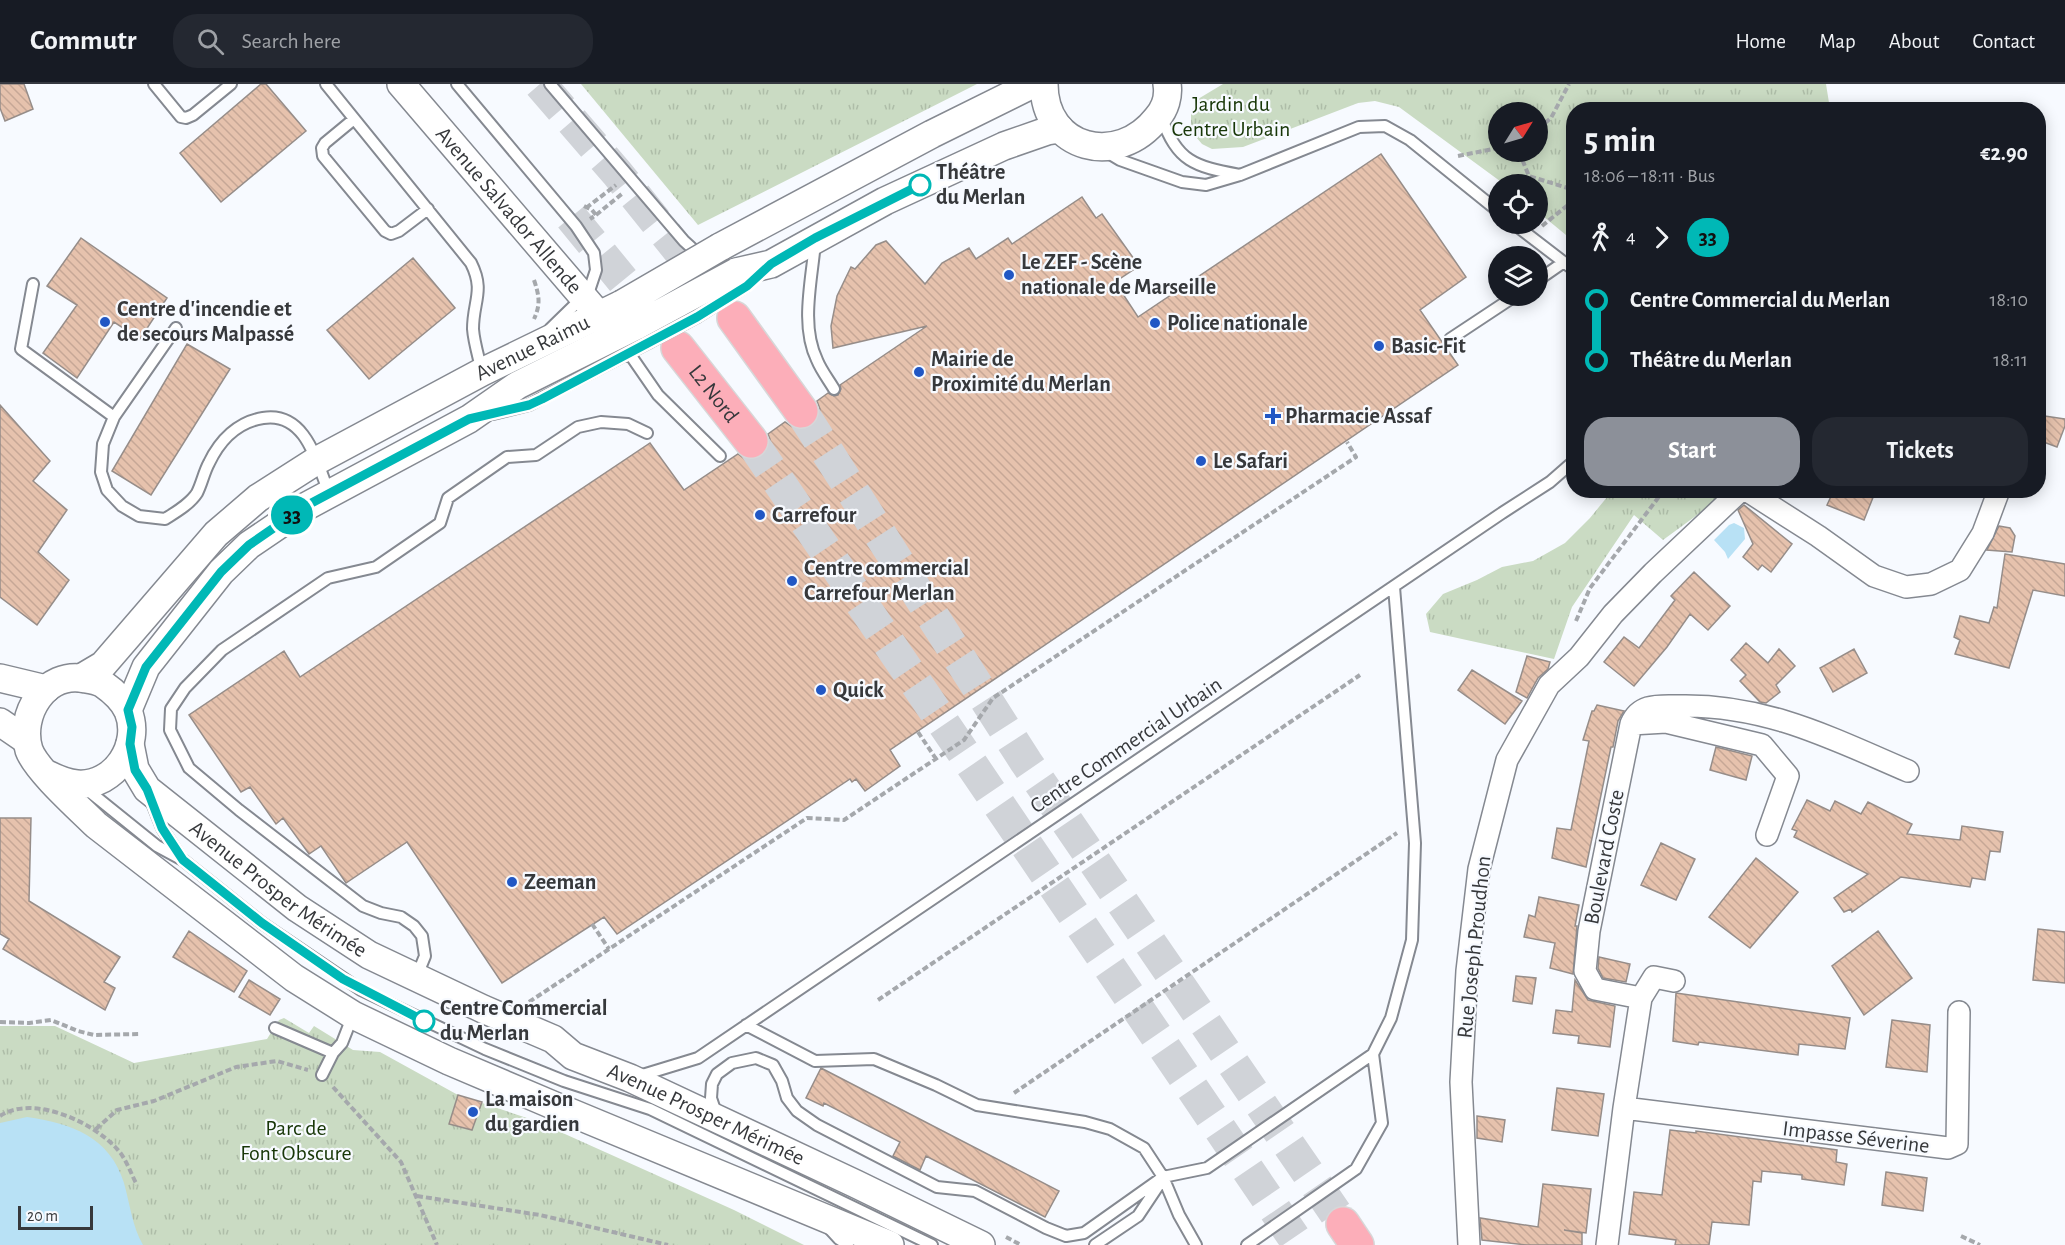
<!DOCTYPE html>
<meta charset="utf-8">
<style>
body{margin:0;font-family:"Alegreya Sans",sans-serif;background:#242831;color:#f1f3f6;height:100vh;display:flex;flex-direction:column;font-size:22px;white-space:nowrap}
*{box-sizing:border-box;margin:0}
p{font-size:20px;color:#9ea1a6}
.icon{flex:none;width:33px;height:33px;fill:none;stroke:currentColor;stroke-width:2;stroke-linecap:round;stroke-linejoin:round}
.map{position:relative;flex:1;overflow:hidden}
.sheet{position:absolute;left:1566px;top:18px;width:480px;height:396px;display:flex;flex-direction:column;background:#171b24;border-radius:24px;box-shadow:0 3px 15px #0003}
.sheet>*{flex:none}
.badge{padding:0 12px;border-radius:20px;font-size:21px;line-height:39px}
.needle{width:39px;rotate:53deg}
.controls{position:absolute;left:1488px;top:18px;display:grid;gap:12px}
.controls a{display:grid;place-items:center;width:60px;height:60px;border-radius:50%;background:#171b24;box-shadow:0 3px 15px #0003;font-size:30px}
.scale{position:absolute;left:18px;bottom:15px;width:75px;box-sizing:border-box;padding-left:6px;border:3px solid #36383b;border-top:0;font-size:16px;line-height:21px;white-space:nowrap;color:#36383b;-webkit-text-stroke:4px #f7faff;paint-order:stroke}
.map>.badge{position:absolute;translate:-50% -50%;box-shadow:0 0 0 3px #fff}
.legs{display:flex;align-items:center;gap:9px;height:66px;padding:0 18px;font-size:20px}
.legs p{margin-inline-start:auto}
.summary{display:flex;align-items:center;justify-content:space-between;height:102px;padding:0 18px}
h1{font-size:33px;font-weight:700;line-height:45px}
.primary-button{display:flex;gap:12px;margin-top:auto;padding:12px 18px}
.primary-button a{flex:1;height:69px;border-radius:24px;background:#8c9099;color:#fff;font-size:24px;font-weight:700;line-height:69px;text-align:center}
.primary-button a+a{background:#242831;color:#f1f3f6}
ul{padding:0 18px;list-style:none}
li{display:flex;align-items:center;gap:21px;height:60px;font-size:22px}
li i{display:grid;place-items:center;width:9px;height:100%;margin:0 8px;background:currentColor}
li i::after{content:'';width:15px;height:15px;margin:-8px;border:4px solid;border-radius:50%;background:#171b24}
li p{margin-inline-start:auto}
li:first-child i{background:linear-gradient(#0000 50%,currentColor 0)}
li:last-child i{background:linear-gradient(currentColor 50%,#0000 0)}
header{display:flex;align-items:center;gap:36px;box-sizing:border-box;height:84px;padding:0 30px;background:#171b24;border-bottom:2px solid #363941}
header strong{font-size:28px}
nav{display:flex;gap:33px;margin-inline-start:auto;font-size:21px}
.search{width:420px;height:54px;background:#242831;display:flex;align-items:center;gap:15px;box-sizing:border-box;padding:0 21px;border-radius:24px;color:#9ea1a6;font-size:22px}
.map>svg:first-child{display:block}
.park{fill:url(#park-tufts);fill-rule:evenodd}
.water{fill:#b8e1f5}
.building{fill:url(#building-back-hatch);stroke:#968d89;stroke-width:1.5}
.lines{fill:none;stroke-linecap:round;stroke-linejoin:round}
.motorway-tunnel{stroke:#d0d3d8;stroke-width:33;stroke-dasharray:33 16;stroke-linecap:butt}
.service-casing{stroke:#858991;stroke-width:14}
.minor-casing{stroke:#858991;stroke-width:24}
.tertiary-casing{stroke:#858991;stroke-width:30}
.motorway-casing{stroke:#d7d7d8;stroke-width:36}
.path{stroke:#a5a8ac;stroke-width:4;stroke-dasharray:6 3;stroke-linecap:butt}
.service{stroke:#fff;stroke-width:10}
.minor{stroke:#fff;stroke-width:21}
.tertiary{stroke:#fff;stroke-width:27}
.motorway{stroke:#fcaeb9;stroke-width:33}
.service-bridge-casing{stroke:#858991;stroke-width:14;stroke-linecap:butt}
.tertiary-bridge-casing{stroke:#858991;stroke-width:30;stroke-linecap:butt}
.service-bridge{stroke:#fff;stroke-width:10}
.tertiary-bridge{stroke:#fff;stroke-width:27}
.line-1-casing{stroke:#fff;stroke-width:14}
.line-1{stroke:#00b8b6;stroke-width:9}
.stop-1-dot{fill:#fff;stroke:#00b8b6;stroke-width:3}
.poi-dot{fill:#2157c4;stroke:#f7faff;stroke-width:2}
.labels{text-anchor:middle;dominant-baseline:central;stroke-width:4.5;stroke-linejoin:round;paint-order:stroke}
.park-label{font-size:22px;fill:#173607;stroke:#f7faff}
.stop-label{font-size:22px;font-weight:bold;fill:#36383b;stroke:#f7faff;text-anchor:start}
.street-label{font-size:22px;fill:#36383b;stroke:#f7faff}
.poi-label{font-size:22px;font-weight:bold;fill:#36383b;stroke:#f7faff;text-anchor:start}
</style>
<header>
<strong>Commutr</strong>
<div class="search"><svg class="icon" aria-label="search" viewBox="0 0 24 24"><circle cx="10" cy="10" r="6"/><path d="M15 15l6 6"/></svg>Search here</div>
<nav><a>Home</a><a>Map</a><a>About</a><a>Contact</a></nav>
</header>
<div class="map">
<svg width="2065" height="1161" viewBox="0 0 2065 1161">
<defs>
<pattern id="park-tufts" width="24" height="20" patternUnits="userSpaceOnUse" patternTransform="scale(1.5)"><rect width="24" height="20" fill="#cadbc3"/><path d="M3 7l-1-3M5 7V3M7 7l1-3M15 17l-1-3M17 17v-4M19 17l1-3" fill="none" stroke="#aebda8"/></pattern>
<pattern id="building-back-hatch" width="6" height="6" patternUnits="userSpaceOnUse" patternTransform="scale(1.5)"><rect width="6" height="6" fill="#e6c2ad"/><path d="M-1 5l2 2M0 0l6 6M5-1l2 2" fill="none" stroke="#c6a796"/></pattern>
</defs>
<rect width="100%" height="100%" fill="#f7faff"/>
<!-- park -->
<path class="park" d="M581,0H977L698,141Z
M1223,0H1826L1830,25L1574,26L1573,148L1566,151L1538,128V100H1504L1399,23L1375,17L1358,19L1243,63L1212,65L1202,60L1191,47V28L1198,15ZM1538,28V68H1498V28Z
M1612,407H1720L1719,415L1663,456L1634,431L1572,523L1554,575L1430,548L1426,530L1443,510L1477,496L1502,483L1533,477L1565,459L1590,434Z
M284,934L309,949L314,942L353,966L380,968L458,1011L536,1037L734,1126L804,1161H0V942H55L134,979L267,955L279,936Z"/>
<!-- water -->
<path class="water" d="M1734,439L1744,444L1745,455L1728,475L1725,468L1714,456L1729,441Z
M27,1033C71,1039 110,1053 124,1099C130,1120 132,1142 143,1161H0V1039Z"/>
<!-- building -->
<path class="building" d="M0,0H24L33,25L5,37L0,24Z
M261,0H266L306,47L221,118L180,69Z
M1381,70L1466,193L1420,226L1458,281L890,666L900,682L865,707L856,695L852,698L850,695L617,850L604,833L502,899L407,758L346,799L321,762L309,770L283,734L276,740L250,703L241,708L189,631L284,567L300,593L650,359L684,406L738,370L745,375L753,376L762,372L769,363L770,355L768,350L785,338L794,344L803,346L811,342L818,334L820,325L817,317L828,309L834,312L838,311L841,305L840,301L927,242L833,264L831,242L837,212L851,183L855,185L876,161L886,157L925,200L942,179L969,164L976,175L1008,154L1012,160L1082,113L1096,134L1102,130L1139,182L1115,198L1138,233Z
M81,154L167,214L140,255L114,238L77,294L43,269L77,221L47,202Z
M413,174L455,224L369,295L327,246Z
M187,260L230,285L151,411L112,387Z
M0,321L50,377L33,397L67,426L38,468L69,496L37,541L0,513Z
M2038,331L2065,335V342L2057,363L2038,356Z
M1834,406H1876L1864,436L1827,421Z
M1744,421L1792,460L1771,488L1762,481L1758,486L1743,473L1753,460L1738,426Z
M1999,442L2010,444L2015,452L2012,468L1987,466Z
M2005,470L2065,480V512L2033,506L2009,584L1955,570L1960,556L1954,553L1960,532L1989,539L1994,523L1997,524Z
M1694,488L1730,522L1708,546L1690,530L1667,563L1634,602L1604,578L1624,553L1639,564L1675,516L1671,512Z
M1746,559L1768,579L1779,565L1795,582L1776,601L1780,608L1766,619L1760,618L1740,597L1746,591L1731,576Z
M1854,565L1867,589L1833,608L1820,584Z
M1527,572L1550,578L1548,585L1538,594L1527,614L1516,608Z
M1472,586L1522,617L1505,640L1458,606Z
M1597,621L1624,627L1618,637L1613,663H1611L1586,783L1552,774L1557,744L1571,746L1589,657L1583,656L1592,627H1594Z
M1716,663L1752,672L1746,696L1710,686Z
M1807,716L1830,727L1835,717L1861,730L1868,718L1912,740L1907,750L1960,756L1962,742L2003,748L2000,768L1990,767L1985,796L1972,794L1970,803L1901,793L1852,828L1851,825L1844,828L1834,814L1868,790L1794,753L1797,747L1792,745Z
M0,734H31L29,817L120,873L104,898L115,904L105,926L3,865L9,855L0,850Z
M1661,759L1695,775L1676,816L1641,801Z
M1756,774L1798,808L1750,864L1709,833Z
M1539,813L1579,821L1575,842H1577L1573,890L1550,884L1555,859L1524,853L1529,831L1535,833Z
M2038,845L2065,848V899L2033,896Z
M189,847L247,887L234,908L173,873Z
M1878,847L1912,894L1864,931L1832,882Z
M1599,873L1630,880L1626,898L1603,894L1598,884Z
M1516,892L1536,894L1532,920L1513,917Z
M249,896L280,915L270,931L239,913Z
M1575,896L1588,916L1615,922L1610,963L1578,959L1579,952L1553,949L1556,926L1572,928Z
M1676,909L1850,934L1845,965L1799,960L1798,971L1699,958L1698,961L1673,957Z
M1892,936L1930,941L1927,988L1886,983Z
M821,984L1059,1107L1045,1133L926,1072L920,1086L893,1072L900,1058L824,1019L823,1022L806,1014Z
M1557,1004L1604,1010L1598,1052L1552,1046Z
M458,1011L482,1018L472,1046L449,1040Z
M1477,1032L1505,1036L1502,1058L1477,1054Z
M1670,1046L1696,1049V1047L1837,1066L1836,1078L1847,1080L1844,1101L1802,1095V1091L1762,1087L1761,1098L1753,1097L1749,1141L1712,1138L1709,1161H1675L1676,1156L1629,1150L1634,1108L1662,1111Z
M1886,1088L1927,1094L1923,1127L1882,1121Z
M1543,1100L1591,1105L1586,1149L1564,1146L1582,1149V1161H1527L1482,1156L1480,1134L1538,1143Z"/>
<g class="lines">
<!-- motorway-tunnel -->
<path class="motorway-tunnel" d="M540,0L617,89L710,205
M571,133L656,237
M801,327L1026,678L1343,1140
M751,357L1299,1161"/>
<defs>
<path id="service" d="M154,0L181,33L186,34L193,31L231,0
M326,0L471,179C485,207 473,217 473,245C474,259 479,274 482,288
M457,0L576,142L594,169L596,186L589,207L550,245
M550,0L684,157C718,187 714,193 697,233
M1161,32C1178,79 1194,82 1240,91
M354,35L325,59L322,64L323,72L385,147L391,150L399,147L428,125
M1105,67L1120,76L1182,98L1206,101L1240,91L1359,43L1385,42L1410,56L1498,127
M1514,140L1574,186
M815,158C812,196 800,241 817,276C821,286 828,295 834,305
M1538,196L1564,178
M33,200L21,265L114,333
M176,244L114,333L103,360L101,388L107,406L122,422L139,432L165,435C176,428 190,420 197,409C202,399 204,388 209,379C220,356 238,338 263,334C306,327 317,379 329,409
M1450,255L1515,212
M629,269L658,311L720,372
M493,330L529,321L648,259
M85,704L157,762L183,776L262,839L361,906L485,965L564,997L650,1025L932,1161
M152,719L162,744L181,774
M416,894L425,872L422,852L414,842L401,833L381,829L363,822L239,726L189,684L170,646L171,625L185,604L222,566L328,494L376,483L440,439L448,414L507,373L536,371L578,343L601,338L628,340L647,349
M746,941L815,977L874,975L936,1001L977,1021L1085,1038L1110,1045L1144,1064L1163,1093L1179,1131L1196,1161
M275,944L333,969
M322,991L333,969L342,959L353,931
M639,992L698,974L1502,429L1550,398L1574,377
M716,1029L711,1014L712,1000L717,990L732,979L756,974L773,981L782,997L787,1014L797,1027L817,1041L937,1103L975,1107L1046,1144L1066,1152L1084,1149L1163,1093L1207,1084L1373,970
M828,1143L839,1155L848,1161
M1095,1161L1138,1132L1160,1099
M1247,1161L1356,1085L1382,1039L1373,970L1391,934L1412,856L1415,759L1394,503"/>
<path id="minor" d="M1746,406L1818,452L1874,492L1906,503L1931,500L1960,486L1983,449L1999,406
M1631,640L1666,638L1762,661L1788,692L1767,751
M1641,914L1654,893L1674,897
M1624,1024L1948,1064L1957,1060L1959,928
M1469,1161L1461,998L1467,887L1479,785L1507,676L1549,601L1579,573L1613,530L1653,489L1741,406
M1607,1161L1624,1024L1641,914L1595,905L1585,887L1589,847L1631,640C1640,619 1659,622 1679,622C1765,620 1831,654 1908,687"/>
<g id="tertiary">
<path id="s1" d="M401,0L609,243"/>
<path d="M1044,0C1044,66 1118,84 1157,34C1165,25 1169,12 1167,0"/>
<path d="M720,163L932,50L1033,0"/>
<path d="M736,188L771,180L885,117L1004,62L1047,47L1060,45"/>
<path d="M0,594L46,605"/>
<path id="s2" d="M81,594L103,581L216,450L258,414L316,377L482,288L622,220"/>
<path d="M128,626L146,583L221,488L249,461L305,423L469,335L518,301L638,241"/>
<path d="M0,638L26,656"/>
<path id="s3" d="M130,660L135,685L147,705L297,824L369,871L483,925L553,955L573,972L630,994L856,1100L981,1161"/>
<path d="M47,690C57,695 66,699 77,700C115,703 142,660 128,627C123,616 113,607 103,600C98,597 92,596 86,595C45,586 18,631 29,666C36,686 80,725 96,741L294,894L353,931L449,977L555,1022L890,1161"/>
</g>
<g id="motorway">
<path d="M734,234L801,327"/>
<path id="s4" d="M678,264L751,357"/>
<path d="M1343,1140L1357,1161"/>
</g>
</defs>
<!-- service casing -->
<use href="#service" class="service-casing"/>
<!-- minor casing -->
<use href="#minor" class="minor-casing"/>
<!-- tertiary casing -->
<use href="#tertiary" class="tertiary-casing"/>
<!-- motorway casing -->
<use href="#motorway" class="motorway-casing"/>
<!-- path -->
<path class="path" d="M1538,45L1551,34L1569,0
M1519,68L1529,92L1574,106
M1458,72L1498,64
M584,122L592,126L596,131L590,135
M586,124L616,101
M596,131L623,109
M1542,142L1574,116
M534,196C539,211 541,220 534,235
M1576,537L1590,504L1664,406
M918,648L936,675
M592,840L609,865
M878,916L1360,591
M529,918L807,734L844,736L964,656L993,614L1356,373L1347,358
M0,938L29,939L51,936L78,947L94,951L139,950
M333,1003L401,1078L437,1161
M1014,1009L1397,749
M0,1032C33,1010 93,1038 117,1065C126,1074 131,1090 137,1101
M96,1045L117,1026L154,1017L236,983L277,977L308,986
M417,1112L540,1131L668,1161
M1961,1152L1980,1161
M1006,1153L1021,1161"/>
<!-- service -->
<use href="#service" class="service"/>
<!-- minor -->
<use href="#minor" class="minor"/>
<!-- tertiary -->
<use href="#tertiary" class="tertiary"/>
<!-- motorway -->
<use href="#motorway" class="motorway"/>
<defs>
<path id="service-bridge" d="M648,259L697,233L746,202"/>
<path id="tertiary-bridge" d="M622,220L720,163
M638,241L736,188"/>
</defs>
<!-- service-bridge casing -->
<use href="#service-bridge" class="service-bridge-casing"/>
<!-- tertiary-bridge casing -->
<use href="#tertiary-bridge" class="tertiary-bridge-casing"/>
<!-- service-bridge -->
<use href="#service-bridge" class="service-bridge"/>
<!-- tertiary-bridge -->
<use href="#tertiary-bridge" class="tertiary-bridge"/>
</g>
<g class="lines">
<defs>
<path id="line-1" d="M424,937L343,895L262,839L183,776L162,744L147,705L135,686L130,660L132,643L128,626L146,583L221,488L249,461L304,423L469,335L529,321L542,315L697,233L747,202L771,180L815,154L920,101"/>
</defs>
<!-- line-1 casing -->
<use href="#line-1" class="line-1-casing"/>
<!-- line-1 -->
<use href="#line-1" class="line-1"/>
</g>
<!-- markers -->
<g class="stop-1-dot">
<circle cx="920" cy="101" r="10"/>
<circle cx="424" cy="937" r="10"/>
</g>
<g class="poi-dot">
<circle cx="1009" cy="191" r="6"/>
<circle cx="105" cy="238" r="6"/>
<circle cx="1155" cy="239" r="6"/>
<circle cx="1379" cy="262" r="6"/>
<circle cx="919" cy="288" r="6"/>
<path d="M1270 323h6v6h6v6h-6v6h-6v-6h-6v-6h6z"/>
<circle cx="1201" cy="377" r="6"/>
<circle cx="760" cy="431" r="6"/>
<circle cx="792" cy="497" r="6"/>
<circle cx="821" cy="606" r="6"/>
<circle cx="512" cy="798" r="6"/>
<circle cx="473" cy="1028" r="6"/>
</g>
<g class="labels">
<!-- park labels -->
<g class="park-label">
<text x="1231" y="20">Jardin du<tspan x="1231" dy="25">Centre Urbain</tspan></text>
<text x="296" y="1044">Parc de<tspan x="296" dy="25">Font Obscure</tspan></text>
</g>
<!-- stop labels -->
<g class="stop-label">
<text x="936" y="88">Théâtre<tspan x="936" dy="25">du Merlan</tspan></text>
<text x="440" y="924">Centre Commercial<tspan x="440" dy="25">du Merlan</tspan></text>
</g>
<!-- street labels -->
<g class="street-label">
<text stroke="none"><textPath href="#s1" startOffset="166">Avenue Salvador Allende</textPath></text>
<text stroke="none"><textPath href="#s2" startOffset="567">Avenue Raimu</textPath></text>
<text stroke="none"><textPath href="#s4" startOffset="58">L2 Nord</textPath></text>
<text transform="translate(1126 661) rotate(-34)">Centre Commercial Urbain</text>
<text transform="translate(1604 773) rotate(-79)">Boulevard Coste</text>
<text stroke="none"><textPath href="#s3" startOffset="214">Avenue Prosper Mérimée</textPath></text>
<text transform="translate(1474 863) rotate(-84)">Rue Joseph Proudhon</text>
<text stroke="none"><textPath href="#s3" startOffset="700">Avenue Prosper Mérimée</textPath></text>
<text transform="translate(1856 1053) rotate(7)">Impasse Séverine</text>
</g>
<!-- poi labels -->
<g class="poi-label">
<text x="1021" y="178">Le ZEF - Scène<tspan x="1021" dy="25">nationale de Marseille</tspan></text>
<text x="117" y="225">Centre d'incendie et<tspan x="117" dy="25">de secours Malpassé</tspan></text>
<text x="1167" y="239">Police nationale</text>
<text x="1391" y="262">Basic-Fit</text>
<text x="931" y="275">Mairie de<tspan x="931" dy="25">Proximité du Merlan</tspan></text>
<text x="1285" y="332">Pharmacie Assaf</text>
<text x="1213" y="377">Le Safari</text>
<text x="772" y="431">Carrefour</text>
<text x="804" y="484">Centre commercial<tspan x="804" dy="25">Carrefour Merlan</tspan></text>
<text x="833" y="606">Quick</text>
<text x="524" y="798">Zeeman</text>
<text x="485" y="1015">La maison<tspan x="485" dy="25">du gardien</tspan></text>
</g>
</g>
</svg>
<div class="controls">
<a><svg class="needle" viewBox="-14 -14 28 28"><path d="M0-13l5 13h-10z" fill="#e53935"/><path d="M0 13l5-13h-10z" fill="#9ea1a6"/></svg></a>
<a><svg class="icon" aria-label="locate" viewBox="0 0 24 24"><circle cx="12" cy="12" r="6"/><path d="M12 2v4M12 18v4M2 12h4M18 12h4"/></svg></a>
<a><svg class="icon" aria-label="layers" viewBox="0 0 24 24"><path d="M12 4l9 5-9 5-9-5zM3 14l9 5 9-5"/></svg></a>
</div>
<div class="scale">20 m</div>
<b class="badge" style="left:292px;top:431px;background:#00b8b6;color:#111">33</b>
<section class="sheet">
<div class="summary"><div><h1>5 min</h1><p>18:06 – 18:11 · Bus</p></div><b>€2.90</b></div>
<div class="legs"><svg class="icon" aria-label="walk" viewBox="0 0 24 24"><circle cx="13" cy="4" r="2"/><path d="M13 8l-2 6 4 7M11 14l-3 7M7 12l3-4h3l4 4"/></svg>4<svg class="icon" aria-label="forward" viewBox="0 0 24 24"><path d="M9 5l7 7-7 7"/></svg><b class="badge" style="background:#00b8b6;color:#111">33</b></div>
<ul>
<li><i style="color:#00b8b6"></i><b>Centre Commercial du Merlan</b><p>18:10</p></li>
<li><i style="color:#00b8b6"></i><b>Théâtre du Merlan</b><p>18:11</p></li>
</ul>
<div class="primary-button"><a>Start</a><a>Tickets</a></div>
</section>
</div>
